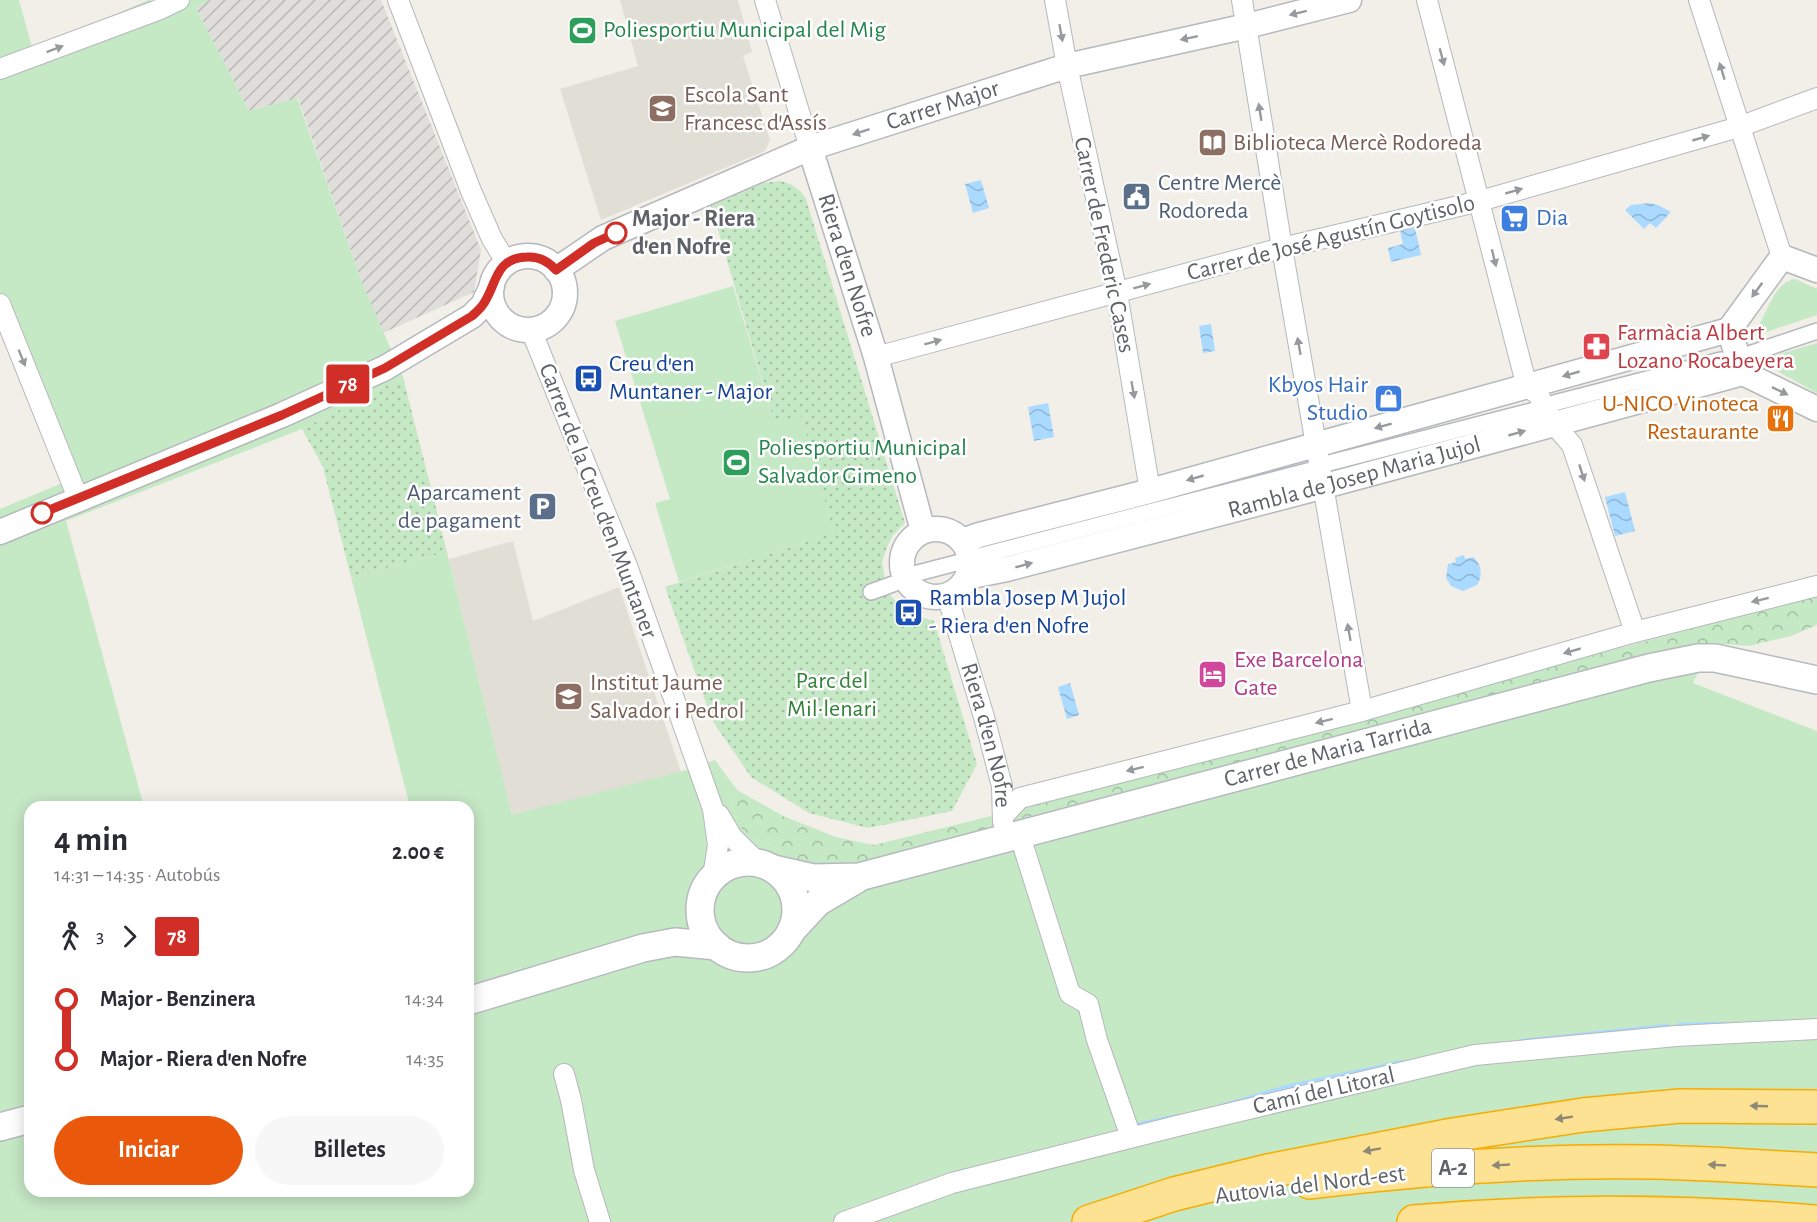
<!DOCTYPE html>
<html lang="es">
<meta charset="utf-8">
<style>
body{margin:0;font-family:"Alegreya Sans",sans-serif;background:#f7f7f7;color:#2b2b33;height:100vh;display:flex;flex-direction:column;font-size:22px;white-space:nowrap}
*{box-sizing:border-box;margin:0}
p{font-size:20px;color:#7c7c81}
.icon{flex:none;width:33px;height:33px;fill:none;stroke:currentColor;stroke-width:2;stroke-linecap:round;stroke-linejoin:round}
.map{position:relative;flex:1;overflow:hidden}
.sheet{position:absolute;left:24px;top:801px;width:450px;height:396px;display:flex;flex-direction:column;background:#fff;border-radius:18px;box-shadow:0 3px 15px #0003}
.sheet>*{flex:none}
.badge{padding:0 12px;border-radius:4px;font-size:21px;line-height:39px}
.map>.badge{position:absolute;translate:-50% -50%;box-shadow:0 0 0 3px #fff}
.legs{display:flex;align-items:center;gap:9px;height:66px;padding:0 30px;font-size:20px}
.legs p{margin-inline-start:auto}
.summary{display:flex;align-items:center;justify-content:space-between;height:102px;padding:0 30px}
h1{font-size:33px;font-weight:700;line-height:45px}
.action{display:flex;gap:12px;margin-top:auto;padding:12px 30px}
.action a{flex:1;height:69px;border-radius:36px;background:#ea580c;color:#fff;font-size:24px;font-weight:700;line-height:69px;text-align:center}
.action a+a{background:#f7f7f7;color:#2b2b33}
ul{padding:0 30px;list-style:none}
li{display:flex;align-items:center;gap:21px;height:60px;font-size:22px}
li i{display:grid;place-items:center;width:9px;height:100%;margin:0 8px;background:currentColor}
li i::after{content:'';width:15px;height:15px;margin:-8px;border:4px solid;border-radius:50%;background:#fff}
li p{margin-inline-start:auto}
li:first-child i{background:linear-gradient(#0000 50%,currentColor 0)}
li:last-child i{background:linear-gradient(currentColor 50%,#0000 0)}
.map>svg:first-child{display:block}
.industrial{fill:url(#industrial-furrows)}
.education{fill:#e1ded6}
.green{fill:#c5e8c5}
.forest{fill:url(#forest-crowns)}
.park{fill:url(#park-dots)}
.water{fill:url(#water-waves)}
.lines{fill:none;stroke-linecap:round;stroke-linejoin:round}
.stream{stroke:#aadaff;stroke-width:4.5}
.pedestrian-casing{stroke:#b5b8bc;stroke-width:18}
.minor-casing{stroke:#b5b8bc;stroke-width:22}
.tertiary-casing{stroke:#b5b8bc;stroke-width:27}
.secondary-casing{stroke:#b6babf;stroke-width:30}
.motorway-casing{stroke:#f9ab00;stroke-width:36}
.pedestrian{stroke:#fff;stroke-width:15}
.minor{stroke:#fff;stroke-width:20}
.tertiary{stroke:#fff;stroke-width:24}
.secondary{stroke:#fff;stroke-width:27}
.motorway{stroke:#fde293;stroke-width:33}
.oneway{fill:#979a9d}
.oneway2{fill:#8e8975}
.line-1-casing{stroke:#fff;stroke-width:14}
.line-1{stroke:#d02e26;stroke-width:9}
.stop-1-dot{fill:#fff;stroke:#d02e26;stroke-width:3}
.labels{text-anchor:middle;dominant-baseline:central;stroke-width:5;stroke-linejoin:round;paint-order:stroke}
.shield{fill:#fff;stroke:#8f9295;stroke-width:1.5}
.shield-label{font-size:22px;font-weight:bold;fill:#5f6368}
.leisure-label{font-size:24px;fill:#27864d;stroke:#fff;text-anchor:start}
.education-label{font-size:24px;fill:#785e54;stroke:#fff;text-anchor:start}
.street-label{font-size:24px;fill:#5f6368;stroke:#fff}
.service-label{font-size:24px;fill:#4e5e75;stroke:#fff;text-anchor:start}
.shop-label{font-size:24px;fill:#366cbe;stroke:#fff;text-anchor:start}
.stop-label{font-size:24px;font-weight:bold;fill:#5f6368;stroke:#fff;text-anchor:start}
.health-label{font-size:24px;fill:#be3a42;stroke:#fff;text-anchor:start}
.transit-label{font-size:24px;fill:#164399;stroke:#fff;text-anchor:start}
.food-label{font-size:24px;fill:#c56008;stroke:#fff;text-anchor:end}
.hotel-label{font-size:24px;fill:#b23c85;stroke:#fff;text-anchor:start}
.park-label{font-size:24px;fill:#348238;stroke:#fff}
</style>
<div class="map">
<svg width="1817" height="1222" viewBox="0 0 1817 1222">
<defs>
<pattern id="industrial-furrows" width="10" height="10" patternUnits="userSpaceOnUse" patternTransform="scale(1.5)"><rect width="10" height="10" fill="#e0deda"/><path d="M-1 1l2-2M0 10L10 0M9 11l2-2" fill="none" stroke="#b9b8b5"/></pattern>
<pattern id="forest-crowns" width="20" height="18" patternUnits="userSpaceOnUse" patternTransform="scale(1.5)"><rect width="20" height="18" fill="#c5e8c5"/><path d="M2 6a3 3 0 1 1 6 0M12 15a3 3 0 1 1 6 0" fill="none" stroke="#a3c0a4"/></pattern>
<pattern id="park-dots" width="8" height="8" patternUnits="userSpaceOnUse" patternTransform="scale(1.5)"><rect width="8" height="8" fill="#c5e8c5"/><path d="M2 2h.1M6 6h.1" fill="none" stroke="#a3c0a4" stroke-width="1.8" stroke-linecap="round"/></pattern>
<pattern id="water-waves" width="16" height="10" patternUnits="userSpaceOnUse" patternTransform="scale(1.5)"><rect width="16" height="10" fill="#aadaff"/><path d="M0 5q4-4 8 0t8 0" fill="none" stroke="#8eb4d2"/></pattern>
</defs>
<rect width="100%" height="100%" fill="#f1efe8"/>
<!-- industrial -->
<path class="industrial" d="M209,0H381L481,250L474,292L383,333L362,283L298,98L249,111L196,8Z"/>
<!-- education -->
<path class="education" d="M620,0H738L752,52L743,56L770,140L765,151L601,220L560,89L638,66Z
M513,541L533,621L619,587L681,772L512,816L449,559Z"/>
<!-- green -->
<path class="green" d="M0,0H19L33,51L148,0H209L196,8L249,111L297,98L362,283L403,377L302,429L66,521L144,807H30V1191H468V807H410L351,577L447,552L512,815L686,770L715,760L737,790L728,812L746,834L779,850L800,871L992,830L1712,643L1693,683L1817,731V1222H0V509L67,481L0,314Z
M1795,279L1817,289V315L1766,332L1762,330L1760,323C1769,307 1776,282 1795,279Z
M733,286L775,424L802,415L835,533L679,582L655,503L670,499L615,321Z
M1817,343V393L1768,366L1767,361L1773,356Z"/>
<!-- forest -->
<path class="forest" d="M1817,596V625L1791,636L1748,646L1711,643L833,873L800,871L779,850L746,834L728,812L737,790L785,817L836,837L874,845L991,816L1199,759Z"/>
<!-- park -->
<path class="park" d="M780,181C792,184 800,188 806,199L905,523L893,535L887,547L882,562L887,591L898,604L913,615L934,621L977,764L952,811L868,828L809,813L751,777L712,720L665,587L834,533L802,416L775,424L711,206L764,183Z
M403,377L447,552L351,577L323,467L302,429Z"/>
<!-- water -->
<path class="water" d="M981,180L989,208L973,213L965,184Z
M1649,203L1658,205L1671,212L1656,228L1650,223L1644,229L1625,210L1631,205Z
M1415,228L1421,255L1391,262L1388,248L1403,244L1400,231Z
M1211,324L1215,351L1203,353L1199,326Z
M1048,403L1054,437L1034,441L1028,407Z
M1625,492L1635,531L1615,536L1605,497Z
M1464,555L1465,559L1473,557C1482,565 1483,575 1477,585L1463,591L1451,586L1446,578L1448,564L1456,562L1455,558Z
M1070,683L1079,715L1067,719L1058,687Z"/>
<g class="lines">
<!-- stream -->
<path class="stream" d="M1679,1025L1724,1024
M1521,1041L1668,1026
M1222,1106L1287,1087L1403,1062
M1137,1125L1178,1116"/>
<defs>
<path id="pedestrian" d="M1746,355L1817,331
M1554,403L1721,360
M1329,463L1539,409
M983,555L1315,469
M914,574L960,562
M871,592L893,584"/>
<g id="minor">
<path d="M398,0L471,191L492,239L507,263"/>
<path d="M765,0L810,148"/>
<path d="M1055,0L1067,66L1117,293L1150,491"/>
<path d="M1242,0L1282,248L1362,711"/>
<path d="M1427,0L1527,387L1538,394L1553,423L1572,445L1635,632"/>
<path d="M1699,0L1782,257"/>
<path d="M0,69L158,10L179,0"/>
<path d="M0,304L78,498"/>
<path d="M531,330L627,566L713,809L718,845L713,877"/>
<path d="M876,357L1282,248L1480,201L1739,127L1817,98"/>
<path id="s1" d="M947,595L984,717L1002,786L1003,822"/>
<path d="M719,815L732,837L758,863"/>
<path d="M1003,816L1020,798L1362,711L1635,632L1817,586"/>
<path d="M1020,836L1070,994L1088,1004L1097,1040L1131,1137"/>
<path d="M564,1074L571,1100L584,1170L600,1222"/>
<path d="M844,1222L952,1183L1177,1126L1475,1055L1676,1036L1817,1029"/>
</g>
<g id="tertiary">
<path id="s2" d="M810,148L876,357L923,531"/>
<circle cx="528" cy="293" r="37"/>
<path id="s3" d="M556,270L603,238L810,148L1067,66L1247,26L1349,0"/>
<path d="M1743,373L1729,330L1782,257L1817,270"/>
<circle cx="936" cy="563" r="34"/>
<path d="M0,532L282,415L385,368L472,316L483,305L492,286"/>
<path d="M963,541L979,535L1150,491L1729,330"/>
<path id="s4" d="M967,577L1007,569L1325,486L1743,373L1817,409"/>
</g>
<g id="secondary">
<circle cx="748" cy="910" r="48"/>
<path id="s5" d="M773,869L813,878L859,877L1649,668L1698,658H1715L1817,680"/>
<path d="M791,931L818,902L857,879"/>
<path d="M468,1001L643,948L675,942L717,946"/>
<path d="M0,1127L30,1119"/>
</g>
<path id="motorway" d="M1310,1182C1423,1168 1538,1160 1652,1162C1707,1163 1762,1167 1817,1170
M1089,1222L1174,1194L1268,1171L1453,1135L1583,1115L1680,1106L1817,1107
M1414,1222C1547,1210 1681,1211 1814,1222"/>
</defs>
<!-- pedestrian casing -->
<use href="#pedestrian" class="pedestrian-casing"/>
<!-- minor casing -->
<use href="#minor" class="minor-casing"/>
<!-- tertiary casing -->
<use href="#tertiary" class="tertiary-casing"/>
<!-- secondary casing -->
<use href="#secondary" class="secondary-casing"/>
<!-- motorway casing -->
<use href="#motorway" class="motorway-casing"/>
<!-- pedestrian -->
<use href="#pedestrian" class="pedestrian"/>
<!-- minor -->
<use href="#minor" class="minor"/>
<!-- tertiary -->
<use href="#tertiary" class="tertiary"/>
<!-- secondary -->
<use href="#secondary" class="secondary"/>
<!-- motorway -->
<use href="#motorway" class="motorway"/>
</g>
<!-- one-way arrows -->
<defs><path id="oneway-solid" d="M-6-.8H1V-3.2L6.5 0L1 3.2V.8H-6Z" transform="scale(1.5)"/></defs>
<g class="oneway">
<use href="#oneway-solid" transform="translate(1298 13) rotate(166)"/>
<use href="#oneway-solid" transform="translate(1061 33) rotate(80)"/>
<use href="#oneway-solid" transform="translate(1189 38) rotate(168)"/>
<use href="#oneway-solid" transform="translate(55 49) rotate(-21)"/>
<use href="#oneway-solid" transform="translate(1442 57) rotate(75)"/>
<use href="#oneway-solid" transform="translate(1722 71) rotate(-107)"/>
<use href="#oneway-solid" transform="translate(1260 112) rotate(-99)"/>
<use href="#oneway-solid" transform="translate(861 132) rotate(162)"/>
<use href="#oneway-solid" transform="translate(1701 138) rotate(-16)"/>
<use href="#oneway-solid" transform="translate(1514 191) rotate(-16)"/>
<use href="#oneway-solid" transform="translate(1494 258) rotate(76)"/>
<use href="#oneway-solid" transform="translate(1142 286) rotate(-15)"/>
<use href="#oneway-solid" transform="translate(1757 290) rotate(126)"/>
<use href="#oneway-solid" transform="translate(933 342) rotate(-15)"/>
<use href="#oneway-solid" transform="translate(1299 346) rotate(-100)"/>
<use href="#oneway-solid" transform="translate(22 358) rotate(68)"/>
<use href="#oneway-solid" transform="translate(1571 374) rotate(164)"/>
<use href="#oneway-solid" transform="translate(1133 390) rotate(80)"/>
<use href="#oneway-solid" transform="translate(1780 391) rotate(26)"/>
<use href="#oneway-solid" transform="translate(1383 426) rotate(165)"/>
<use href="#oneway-solid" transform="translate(1517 433) rotate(-16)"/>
<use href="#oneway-solid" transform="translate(1582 473) rotate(72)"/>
<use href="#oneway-solid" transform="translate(1195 478) rotate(164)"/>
<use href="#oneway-solid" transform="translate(1024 565) rotate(-15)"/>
<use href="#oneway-solid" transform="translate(1760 600) rotate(166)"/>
<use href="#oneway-solid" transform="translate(1349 632) rotate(-100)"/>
<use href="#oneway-solid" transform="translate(1572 651) rotate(164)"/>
<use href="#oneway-solid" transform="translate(1324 721) rotate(166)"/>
<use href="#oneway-solid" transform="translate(1135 769) rotate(166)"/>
</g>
<g class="oneway2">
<use href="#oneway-solid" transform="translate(1759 1106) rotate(-178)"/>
<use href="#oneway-solid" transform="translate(1564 1118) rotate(171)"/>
<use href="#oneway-solid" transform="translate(1372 1150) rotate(170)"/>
<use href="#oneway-solid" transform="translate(1501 1165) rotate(177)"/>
<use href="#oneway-solid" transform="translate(1717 1165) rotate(-177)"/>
</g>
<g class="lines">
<defs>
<path id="line-1" d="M42,513L282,415L385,368L472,316C475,313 479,310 482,306C497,287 493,258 527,257C539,256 548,261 556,270L594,243L616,233"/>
</defs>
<!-- line-1 casing -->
<use href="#line-1" class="line-1-casing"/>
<!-- line-1 -->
<use href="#line-1" class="line-1"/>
</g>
<!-- icons -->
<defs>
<symbol id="stadium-square" viewBox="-11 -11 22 22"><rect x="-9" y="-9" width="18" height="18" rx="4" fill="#2e9e5b" stroke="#fff"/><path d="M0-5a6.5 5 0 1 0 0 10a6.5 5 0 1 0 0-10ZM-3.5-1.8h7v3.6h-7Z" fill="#fff"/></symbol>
<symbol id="school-square" viewBox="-11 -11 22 22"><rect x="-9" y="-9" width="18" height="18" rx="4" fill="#8d6e63" stroke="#fff"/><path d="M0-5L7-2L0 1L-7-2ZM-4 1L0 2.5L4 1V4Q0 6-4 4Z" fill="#fff"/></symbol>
<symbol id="library-square" viewBox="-11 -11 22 22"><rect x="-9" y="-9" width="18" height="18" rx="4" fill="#8d6e63" stroke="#fff"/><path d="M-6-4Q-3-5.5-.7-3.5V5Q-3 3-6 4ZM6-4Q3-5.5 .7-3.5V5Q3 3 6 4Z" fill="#fff"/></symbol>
<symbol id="civic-square" viewBox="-11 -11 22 22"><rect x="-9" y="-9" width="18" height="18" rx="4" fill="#5c6f8a" stroke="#fff"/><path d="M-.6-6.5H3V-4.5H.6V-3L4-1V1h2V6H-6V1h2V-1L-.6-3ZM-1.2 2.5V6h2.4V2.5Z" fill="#fff"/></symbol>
<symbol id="supermarket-square" viewBox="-11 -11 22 22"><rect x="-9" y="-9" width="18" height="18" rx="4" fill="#3f7fe0" stroke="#fff"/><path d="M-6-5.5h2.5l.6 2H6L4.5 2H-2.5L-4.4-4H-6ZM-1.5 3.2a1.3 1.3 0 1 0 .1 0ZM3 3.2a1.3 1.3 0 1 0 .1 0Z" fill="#fff"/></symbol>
<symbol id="pharmacy-square" viewBox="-11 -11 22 22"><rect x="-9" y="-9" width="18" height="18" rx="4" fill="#e0444e" stroke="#fff"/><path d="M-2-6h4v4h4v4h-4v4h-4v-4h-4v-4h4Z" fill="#fff"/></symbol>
<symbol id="bus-square" viewBox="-11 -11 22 22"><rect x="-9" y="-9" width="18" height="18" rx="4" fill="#1a4fb4" stroke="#fff"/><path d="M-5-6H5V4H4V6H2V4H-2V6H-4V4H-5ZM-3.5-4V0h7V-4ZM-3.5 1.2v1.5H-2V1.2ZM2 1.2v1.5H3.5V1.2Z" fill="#fff"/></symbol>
<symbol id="shop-square" viewBox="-11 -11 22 22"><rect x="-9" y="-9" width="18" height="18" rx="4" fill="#3f7fe0" stroke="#fff"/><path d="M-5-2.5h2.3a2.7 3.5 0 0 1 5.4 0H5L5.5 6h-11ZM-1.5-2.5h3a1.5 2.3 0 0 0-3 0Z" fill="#fff"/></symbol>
<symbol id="restaurant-square" viewBox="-11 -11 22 22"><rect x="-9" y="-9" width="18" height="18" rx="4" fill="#e8710a" stroke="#fff"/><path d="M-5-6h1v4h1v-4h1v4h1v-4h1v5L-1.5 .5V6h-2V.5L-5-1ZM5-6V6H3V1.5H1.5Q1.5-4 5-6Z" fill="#fff"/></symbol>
<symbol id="parking-square" viewBox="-11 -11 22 22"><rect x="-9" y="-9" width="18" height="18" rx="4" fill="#5c6f8a" stroke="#fff"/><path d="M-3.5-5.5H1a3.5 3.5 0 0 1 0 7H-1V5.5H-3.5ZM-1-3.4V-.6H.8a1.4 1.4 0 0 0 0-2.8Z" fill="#fff"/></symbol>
<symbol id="hotel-square" viewBox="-11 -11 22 22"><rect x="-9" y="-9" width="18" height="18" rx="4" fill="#d1479c" stroke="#fff"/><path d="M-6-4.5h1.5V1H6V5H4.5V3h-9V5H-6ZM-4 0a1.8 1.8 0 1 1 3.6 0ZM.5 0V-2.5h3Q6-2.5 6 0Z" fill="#fff"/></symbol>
</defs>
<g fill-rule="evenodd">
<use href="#stadium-square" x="566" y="14" width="33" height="33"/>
<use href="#school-square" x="646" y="92" width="33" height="33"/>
<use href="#library-square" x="1196" y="126" width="33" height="33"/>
<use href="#civic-square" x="1120" y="180" width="33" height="33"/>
<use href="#supermarket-square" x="1498" y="202" width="33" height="33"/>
<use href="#pharmacy-square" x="1580" y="330" width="33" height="33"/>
<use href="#bus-square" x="572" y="362" width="33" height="33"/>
<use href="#shop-square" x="1372" y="382" width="33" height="33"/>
<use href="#restaurant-square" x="1764" y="402" width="33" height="33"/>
<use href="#stadium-square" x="720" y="446" width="33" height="33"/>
<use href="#parking-square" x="526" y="490" width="33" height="33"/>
<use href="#bus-square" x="892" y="596" width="33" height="33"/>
<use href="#hotel-square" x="1196" y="658" width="33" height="33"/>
<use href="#school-square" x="552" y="680" width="33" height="33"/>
</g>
<!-- markers -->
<g class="stop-1-dot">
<circle cx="616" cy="233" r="10"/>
<circle cx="42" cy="513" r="10"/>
</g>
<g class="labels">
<!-- shield labels -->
<rect class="shield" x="1432" y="1149" width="42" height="38" rx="4.5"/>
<g class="shield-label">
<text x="1453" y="1168">A-2</text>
</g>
<!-- leisure labels -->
<g class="leisure-label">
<text x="603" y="30">Poliesportiu Municipal del Mig</text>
<text x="758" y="448">Poliesportiu Municipal<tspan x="758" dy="28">Salvador Gimeno</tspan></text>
</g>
<!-- education labels -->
<g class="education-label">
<text x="684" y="95">Escola Sant<tspan x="684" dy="28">Francesc d'Assís</tspan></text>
<text x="1233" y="143">Biblioteca Mercè Rodoreda</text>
<text x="590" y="683">Institut Jaume<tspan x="590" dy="28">Salvador i Pedrol</tspan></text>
</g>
<!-- street labels -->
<g class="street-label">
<text stroke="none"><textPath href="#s3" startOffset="422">Carrer Major</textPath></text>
<text transform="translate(1331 238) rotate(-14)">Carrer de José Agustín Goytisolo</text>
<text transform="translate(1104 245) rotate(78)">Carrer de Frederic Cases</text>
<text stroke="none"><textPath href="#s2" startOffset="123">Riera d'en Nofre</textPath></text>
<text stroke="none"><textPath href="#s4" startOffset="400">Rambla de Josep Maria Jujol</textPath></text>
<text transform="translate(598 501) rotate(69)">Carrer de la Creu d'en Muntaner</text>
<text stroke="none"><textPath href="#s1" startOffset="146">Riera d'en Nofre</textPath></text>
<text stroke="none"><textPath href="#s5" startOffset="572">Carrer de Maria Tarrida</textPath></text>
<text transform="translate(1324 1091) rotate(-13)">Camí del Litoral</text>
<text transform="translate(1310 1185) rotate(-7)">Autovia del Nord-est</text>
</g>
<!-- service labels -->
<g class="service-label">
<text x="1158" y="183">Centre Mercè<tspan x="1158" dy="28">Rodoreda</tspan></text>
<text x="521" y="493" text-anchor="end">Aparcament<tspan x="521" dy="28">de pagament</tspan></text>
</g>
<!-- shop labels -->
<g class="shop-label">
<text x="1536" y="218">Dia</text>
<text x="1368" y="385" text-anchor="end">Kbyos Hair<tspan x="1368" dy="28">Studio</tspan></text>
</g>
<!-- stop labels -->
<g class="stop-label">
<text x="632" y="219">Major - Riera<tspan x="632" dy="28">d'en Nofre</tspan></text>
</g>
<!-- health labels -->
<g class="health-label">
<text x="1617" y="333">Farmàcia Albert<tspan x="1617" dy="28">Lozano Rocabeyera</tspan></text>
</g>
<!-- transit labels -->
<g class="transit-label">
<text x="609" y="364">Creu d'en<tspan x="609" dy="28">Muntaner - Major</tspan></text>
<text x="929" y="598">Rambla Josep M Jujol<tspan x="929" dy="28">- Riera d'en Nofre</tspan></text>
</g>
<!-- food labels -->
<g class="food-label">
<text x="1759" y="404">U-NICO Vinoteca<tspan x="1759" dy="28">Restaurante</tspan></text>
</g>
<!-- hotel labels -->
<g class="hotel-label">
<text x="1234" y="660">Exe Barcelona<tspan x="1234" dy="28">Gate</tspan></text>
</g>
<!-- park labels -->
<g class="park-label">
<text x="832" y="681">Parc del<tspan x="832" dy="28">Mil·lenari</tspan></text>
</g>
</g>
</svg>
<b class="badge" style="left:348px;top:384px;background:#d02e26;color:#fff">78</b>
<section class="sheet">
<div class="summary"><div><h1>4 min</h1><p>14:31 – 14:35 · Autobús</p></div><b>2.00 €</b></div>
<div class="legs"><svg class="icon" aria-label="walk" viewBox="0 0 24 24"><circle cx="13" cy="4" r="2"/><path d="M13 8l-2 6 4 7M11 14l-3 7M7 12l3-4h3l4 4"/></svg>3<svg class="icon" aria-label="forward" viewBox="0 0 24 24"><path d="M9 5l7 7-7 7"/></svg><b class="badge" style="background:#d02e26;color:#fff">78</b></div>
<ul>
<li><i style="color:#d02e26"></i><b>Major - Benzinera</b><p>14:34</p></li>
<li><i style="color:#d02e26"></i><b>Major - Riera d'en Nofre</b><p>14:35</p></li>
</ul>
<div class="action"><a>Iniciar</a><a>Billetes</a></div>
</section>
</div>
